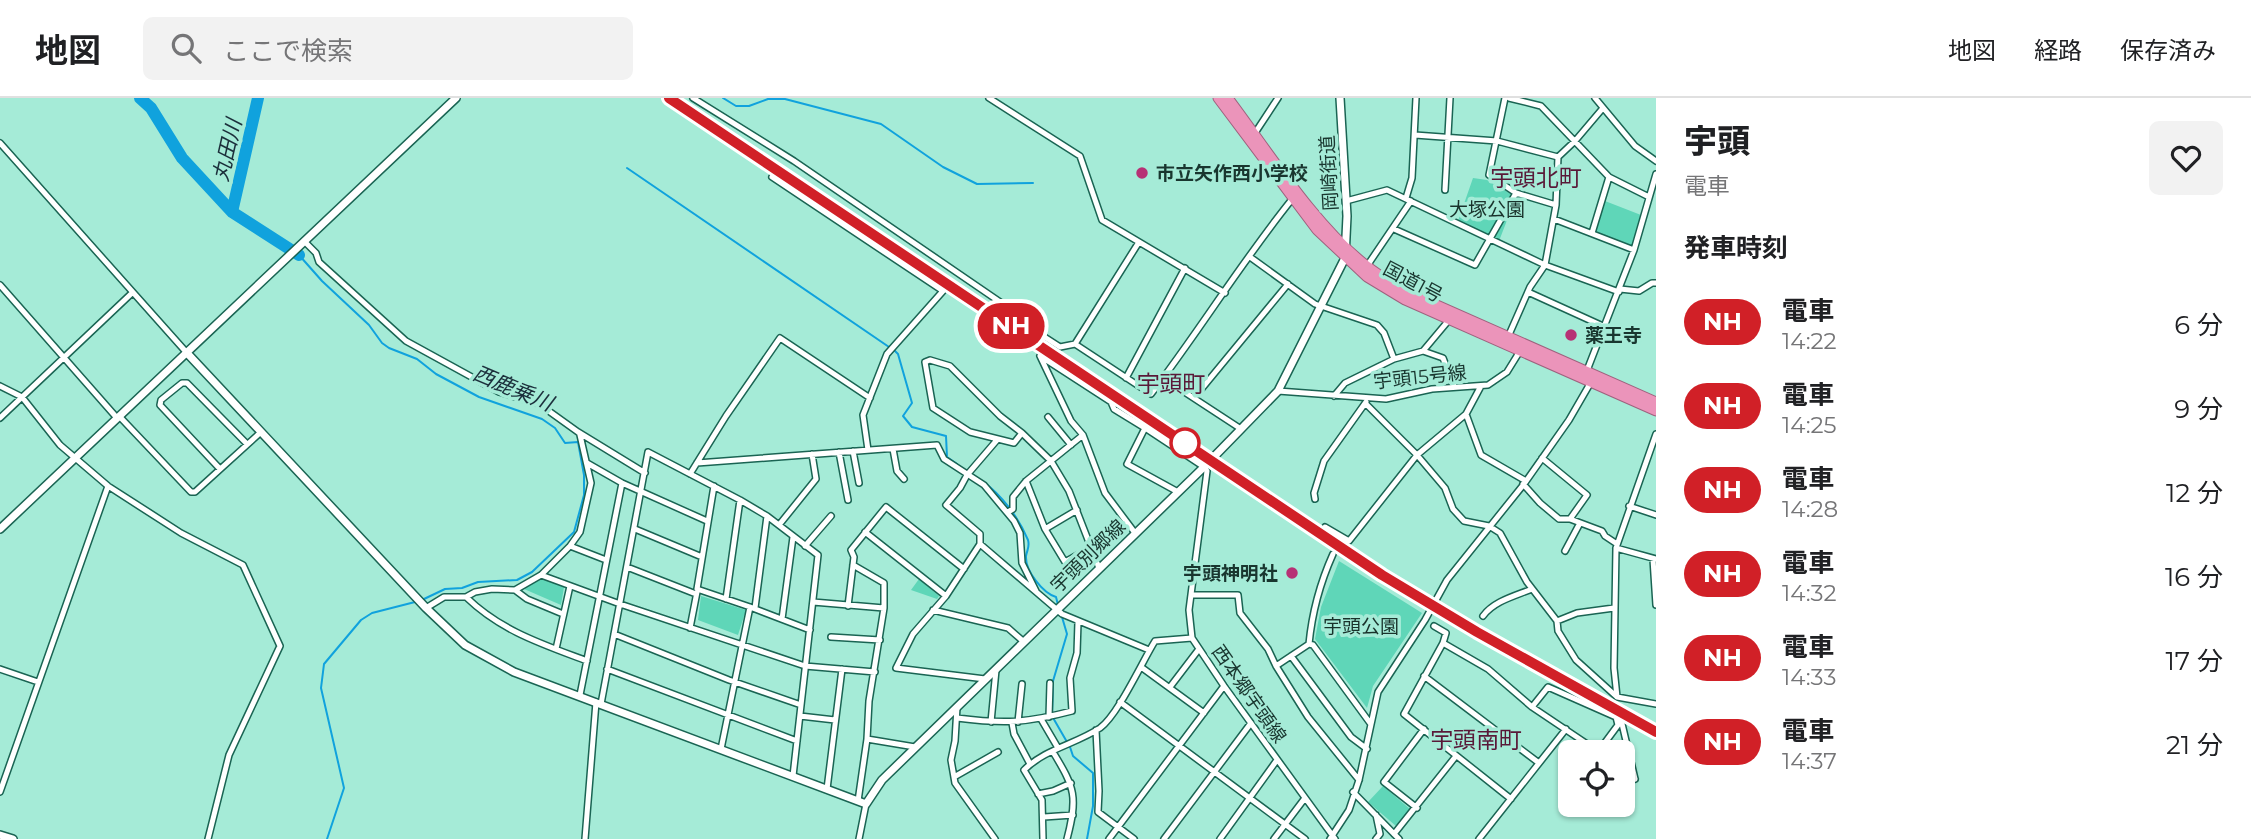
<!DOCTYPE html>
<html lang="ja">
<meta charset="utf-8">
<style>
body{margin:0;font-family:Montserrat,"Noto Sans JP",sans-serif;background:#f2f2f2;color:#202124;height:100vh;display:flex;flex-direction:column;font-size:26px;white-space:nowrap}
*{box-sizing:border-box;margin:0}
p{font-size:23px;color:#757577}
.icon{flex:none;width:38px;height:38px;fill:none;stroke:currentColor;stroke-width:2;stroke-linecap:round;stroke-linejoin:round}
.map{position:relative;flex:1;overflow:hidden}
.sheet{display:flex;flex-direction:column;background:#fff;width:595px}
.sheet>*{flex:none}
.badge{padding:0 14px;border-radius:23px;font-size:24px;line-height:46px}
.fabs{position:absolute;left:1558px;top:642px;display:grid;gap:14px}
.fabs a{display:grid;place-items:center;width:77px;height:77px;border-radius:10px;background:#fff;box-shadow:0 2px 5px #0004;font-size:35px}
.map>.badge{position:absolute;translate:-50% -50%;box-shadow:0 0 0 4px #fff}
h2{padding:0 28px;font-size:26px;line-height:63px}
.round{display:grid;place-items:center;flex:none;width:74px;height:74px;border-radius:10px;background:#f2f2f2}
.summary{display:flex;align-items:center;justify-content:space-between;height:119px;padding:0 28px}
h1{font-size:33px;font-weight:800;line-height:52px}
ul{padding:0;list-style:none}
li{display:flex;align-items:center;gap:21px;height:84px;padding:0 28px}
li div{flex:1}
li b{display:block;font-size:26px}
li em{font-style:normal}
li .badge{min-width:77px;font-weight:700;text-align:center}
header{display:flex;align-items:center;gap:42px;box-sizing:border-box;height:98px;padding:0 35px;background:#fff;border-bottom:2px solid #e0e0e0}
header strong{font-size:33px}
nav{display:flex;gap:38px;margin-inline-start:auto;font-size:24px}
.search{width:490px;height:63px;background:#f2f2f2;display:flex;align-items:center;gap:18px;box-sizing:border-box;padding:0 24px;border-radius:10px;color:#757577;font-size:26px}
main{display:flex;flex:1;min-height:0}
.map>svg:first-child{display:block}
.green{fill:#5fd6b8}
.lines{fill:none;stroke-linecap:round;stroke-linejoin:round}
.stream{stroke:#10a2dd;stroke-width:2}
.river{stroke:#10a2dd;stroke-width:12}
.minor-casing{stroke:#1a6453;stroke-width:8}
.tertiary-casing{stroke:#1a6453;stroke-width:10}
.trunk-casing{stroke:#9e627e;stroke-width:11}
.minor{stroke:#fff;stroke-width:5}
.tertiary{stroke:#fff;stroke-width:7}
.trunk{stroke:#eb94ba;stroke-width:9}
.rail-casing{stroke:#416a5f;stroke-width:4.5}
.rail{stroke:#a5ebd7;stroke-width:2;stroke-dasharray:5;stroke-linecap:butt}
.line-casing{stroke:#fff;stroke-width:16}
.line{stroke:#d12027;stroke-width:10}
.poi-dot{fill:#b73175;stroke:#a5ebd7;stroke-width:2.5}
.stop-dot{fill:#fff;stroke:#d12027;stroke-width:3.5}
.labels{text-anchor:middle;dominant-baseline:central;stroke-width:7;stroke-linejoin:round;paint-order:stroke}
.poi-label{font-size:19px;font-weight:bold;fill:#19362f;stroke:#a5ebd7;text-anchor:start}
.street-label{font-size:19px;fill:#19362f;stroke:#a5ebd7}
.park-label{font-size:19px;fill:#19322b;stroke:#a5ebd7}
.water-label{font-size:21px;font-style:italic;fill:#1b2f3b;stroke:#a5ebd7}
.quarter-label{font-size:23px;fill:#591938;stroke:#a5ebd7}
</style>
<header>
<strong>地図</strong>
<div class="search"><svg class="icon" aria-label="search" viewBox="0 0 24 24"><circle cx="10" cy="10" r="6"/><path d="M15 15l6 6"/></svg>ここで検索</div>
<nav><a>地図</a><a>経路</a><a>保存済み</a></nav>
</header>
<main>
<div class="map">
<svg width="1656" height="741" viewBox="0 0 1656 741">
<rect width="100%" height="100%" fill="#a5ebd7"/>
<!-- green -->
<path class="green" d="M1473,80L1487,82L1516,99L1499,143L1458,123Z
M1605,103L1641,117L1633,150L1595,133Z
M1339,463L1422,515L1373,588L1367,610L1315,541L1321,509Z
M540,478L564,489L561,507L524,491Z
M919,481L939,498L937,501L911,492Z
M701,498L746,512L738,537L698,522Z
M1383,688L1410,711L1396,728L1368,704Z"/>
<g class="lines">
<!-- stream -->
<path class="stream" d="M723,0L736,8H749L768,1H785L881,26L943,69L977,86L1033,85
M627,70L889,249
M299,157L322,183L369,227L382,245L389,250L417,261L436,276L479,299L542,321L555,330L565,345L578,344L584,377V397L574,434L532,474L517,482L478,484L462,490L445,491L424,501
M894,252L898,256L912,305L903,318L912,329L946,338L947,359L957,366
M982,383C1001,396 1019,420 1028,442C1030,449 1027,452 1026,458C1025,473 1043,495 1056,499L1058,507
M1062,519L1067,536L1053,583L1052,618L1067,644
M1070,649L1073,658L1093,675V708L1087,741
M327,741L344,690L321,590L324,566L361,522L372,515L415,504"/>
<!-- river -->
<path class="river" d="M140,0L151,10L182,60L232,114L299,157
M232,114L258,0"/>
<defs>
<path id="minor" d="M693,0L794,63L1022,219L1026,227L1060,249L1075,246L1151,296C1200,232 1242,163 1293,100
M989,0L1080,58L1102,122L1225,195
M1505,0L1489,77L1516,95
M1509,0L1541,8L1609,79L1649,99
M1595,0L1635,48L1656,63
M1255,35L1278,0
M1415,37L1497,43L1558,59
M0,45L187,255
M772,79L943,193L887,256L863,317L868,352
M1445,92L1450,0
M1406,100L1412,80L1416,0
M1346,103L1387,92L1545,167L1619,194
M1554,121L1634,152
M1394,131L1475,167L1516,95L1556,107
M1592,135L1609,79
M304,143L316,155L319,164L406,243L499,294L539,306L578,334L645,375
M1250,159L1315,206L1377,227L1384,235L1394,261
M1367,168L1411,103
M0,187L117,320
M1620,191L1639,193L1652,185H1656
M1528,194L1605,229
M1508,239L1530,189L1545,167L1556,107L1558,59L1575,43L1603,10
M1075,246L1139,144
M1423,253L1449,222
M1586,275L1634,152L1656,76
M1126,280L1185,170
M1163,280L1241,331
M0,288L22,299L60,347L108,388L181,435L243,467L280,548L229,657L208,741
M1278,293L1386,301L1432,291L1488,287L1507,274L1520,253
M1334,298L1345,285L1394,261L1423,253L1443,260L1454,289
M1194,300L1288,186
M1366,306L1417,357L1445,390L1453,411L1464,423L1489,428L1500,435L1527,484L1557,523L1558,533L1576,562L1617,599L1656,606
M1466,316L1481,357L1526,383
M119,318L191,394H195L261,334
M1048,319L1071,347
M0,320L132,195
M1022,335L1014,345L970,334L933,310L925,264L930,262L950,268L1000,318L1022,335L1051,363L1069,393L1099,470
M1083,337L1071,323L1040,258L1111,304L1114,311L1145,330
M893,351L897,373L904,381
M853,353L859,385
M839,354L848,402
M1542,360L1587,397L1570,421
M587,365L622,385L707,423
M697,365L937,347L944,361L984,387L1014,423L1020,435L1022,465L1036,493
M220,371L160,307L161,302L182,285H187L247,346
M690,376L726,318L780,240L870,300
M1026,383L1045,431L1065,464L1090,450
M1523,386L1540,405L1559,421H1570L1602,433L1605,438L1617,446
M714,388L697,491L750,509L810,532
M1178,394L1127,366L1145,330L1204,369L1207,373L1189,512L1192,540L1224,588L1335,741
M1315,401L1314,395L1324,363L1366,304
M1629,408L1656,417
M1008,414L1013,411V399L1026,383L1083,337L1105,395L1135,435
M779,427L816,381L812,356
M1325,429L1349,443L1417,357L1466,316L1481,288
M635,431L702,459
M1045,431L1077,412
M865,434L946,498
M980,446L1062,516L1149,552
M570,448L606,462
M805,448L831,418
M1616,450L1656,461
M1565,453L1580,425
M1653,461L1656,507
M853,467L884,485V510L869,603L867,641L858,703
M627,469L696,496
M541,477L620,506L805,568L875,574
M515,492L527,501L563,516
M1192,497H1238L1240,515L1268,551L1276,568L1308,619L1359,682
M466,499C501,533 542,546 587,563
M726,501L740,402
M813,504L884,510
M848,508L854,459L851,452L886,409L964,471
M426,510L444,499H466L475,494L492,491L515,492L541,477L570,448L580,434L591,385L580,337
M755,510L767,418
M933,512L1008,530L1024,544
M1483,518C1494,503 1515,498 1532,491
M782,521L793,439
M1557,523L1577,515L1614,510
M1434,528L1446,535L1443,545
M690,530L697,494
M614,536L729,582L801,607
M831,539L880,542
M1309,546L1313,547L1370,625
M1309,546C1312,515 1320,485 1333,456
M556,551L570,488
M1291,558L1351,639L1367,651
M1276,568L1309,546
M1141,569L1204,615
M0,571L38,584
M607,571L797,643
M1424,578L1539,665
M985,581L896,570L913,536L946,498L980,446V436L946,407L960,390L967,377L997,342
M1170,589L1199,551
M580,597L622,385
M1617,599L1614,570L1616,450L1656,336
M1120,604L1305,741
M601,606L648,354L740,402L767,418L818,457L793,678
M957,609L955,643L951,662L955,685L995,741
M1532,609L1548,589L1616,619L1618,627L1598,654
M1619,613L1635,681
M800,618L835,622
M1049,619L1050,585
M957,620C1004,626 1026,625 1072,613L1070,580L1077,555L1078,524
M1041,621L1058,650
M991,624L996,572
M1018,624L1022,586
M1012,625L1014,636L1030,666
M1096,632L1099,693L1098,714L1134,741
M867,641L915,649
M721,651L750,509
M1053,654C1075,690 1078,699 1067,741
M1622,672L1635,681
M954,679L998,654
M827,691L842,571
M0,694L108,388
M1353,694L1399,741
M1038,696L1053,693L1071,685
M1511,701L1404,616L1443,545L1488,571L1532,609L1599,654
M1417,710L1384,684L1424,631
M1376,717L1380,736L1376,741
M1044,719L1073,717
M1394,736L1456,658
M585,741L596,604
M859,741L866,706
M1043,741L1042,702L1024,672C1045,651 1076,646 1100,630C1118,617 1142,564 1155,543L1192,540
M1109,741L1224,588
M1164,741L1251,625
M1220,741L1277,662
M1274,741L1305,700
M1330,741L1349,712L1359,682L1378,594L1425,522L1447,482L1524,386L1569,322L1591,284
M1479,741L1566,631"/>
<path id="tertiary" d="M187,255L426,510L465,547L514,574L866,706L882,682L1204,369L1278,293L1345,160L1347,118L1340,0
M0,431L456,0
M0,737L13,741"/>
<path id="trunk" d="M1218,0L1317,132L1367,179L1405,202L1656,313
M1228,0C1268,53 1315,128 1367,168C1378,177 1391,184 1403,192L1656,304"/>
</defs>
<!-- minor casing -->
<use href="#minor" class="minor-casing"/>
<!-- tertiary casing -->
<use href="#tertiary" class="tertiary-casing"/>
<!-- trunk casing -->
<use href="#trunk" class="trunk-casing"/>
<!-- minor -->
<use href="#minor" class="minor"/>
<!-- tertiary -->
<use href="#tertiary" class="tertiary"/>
<!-- trunk -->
<use href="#trunk" class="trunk"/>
<defs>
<path id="rail" d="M669,0L1382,477L1477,534L1656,634"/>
</defs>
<!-- rail casing -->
<use href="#rail" class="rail-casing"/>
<!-- rail -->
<use href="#rail" class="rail"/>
</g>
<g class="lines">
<defs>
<path id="line" d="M669,0L1382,477L1477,534L1656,634"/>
</defs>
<!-- line casing -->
<use href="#line" class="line-casing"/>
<!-- line -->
<use href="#line" class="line"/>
</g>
<!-- markers -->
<g class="poi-dot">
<circle cx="1142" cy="75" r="7"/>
<circle cx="1571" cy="237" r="7"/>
<circle cx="1292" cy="475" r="7"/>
</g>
<circle class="stop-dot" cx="1185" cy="345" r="14"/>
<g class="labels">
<!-- poi labels -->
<g class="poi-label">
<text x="1156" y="75">市立矢作西小学校</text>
<text x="1585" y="237">薬王寺</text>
<text x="1278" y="475" text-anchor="end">宇頭神明社</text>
</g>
<!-- street labels -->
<g class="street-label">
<text transform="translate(1329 75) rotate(-93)">岡崎街道</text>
<text transform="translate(1413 184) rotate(28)">国道1号</text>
<text transform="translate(1420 279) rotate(-6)">宇頭15号線</text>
<text transform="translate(1088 458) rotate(-44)">宇頭別郷線</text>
<text transform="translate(1249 596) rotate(55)">西本郷宇頭線</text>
</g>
<!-- park labels -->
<g class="park-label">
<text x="1487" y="111">大塚公園</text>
<text x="1361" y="528">宇頭公園</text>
</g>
<!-- water labels -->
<g class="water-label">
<text transform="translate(227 52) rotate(-77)">丸田川</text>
<text transform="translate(513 290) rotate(23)">西鹿乗川</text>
</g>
<!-- quarter labels -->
<g class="quarter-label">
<text x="1536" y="80">宇頭北町</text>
<text x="1171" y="286">宇頭町</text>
<text x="1476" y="642">宇頭南町</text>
</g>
</g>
</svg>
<div class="fabs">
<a><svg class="icon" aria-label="locate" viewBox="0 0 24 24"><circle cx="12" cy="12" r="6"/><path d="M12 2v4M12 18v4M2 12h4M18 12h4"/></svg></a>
</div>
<b class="badge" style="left:1011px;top:228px;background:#d12027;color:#fff">NH</b>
</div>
<section class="sheet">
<div class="summary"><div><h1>宇頭</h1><p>電車</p></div><a class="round"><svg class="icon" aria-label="heart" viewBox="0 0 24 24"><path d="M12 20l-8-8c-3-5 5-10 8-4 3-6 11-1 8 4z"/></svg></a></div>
<h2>発車時刻</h2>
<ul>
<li><span class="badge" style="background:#d12027;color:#fff">NH</span><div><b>電車</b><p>14:22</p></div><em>6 分</em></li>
<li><span class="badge" style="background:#d12027;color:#fff">NH</span><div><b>電車</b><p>14:25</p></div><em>9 分</em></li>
<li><span class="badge" style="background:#d12027;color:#fff">NH</span><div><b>電車</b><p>14:28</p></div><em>12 分</em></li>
<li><span class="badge" style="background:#d12027;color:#fff">NH</span><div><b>電車</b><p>14:32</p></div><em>16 分</em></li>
<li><span class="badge" style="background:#d12027;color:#fff">NH</span><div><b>電車</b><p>14:33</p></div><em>17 分</em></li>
<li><span class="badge" style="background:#d12027;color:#fff">NH</span><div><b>電車</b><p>14:37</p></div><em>21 分</em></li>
</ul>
</section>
</main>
